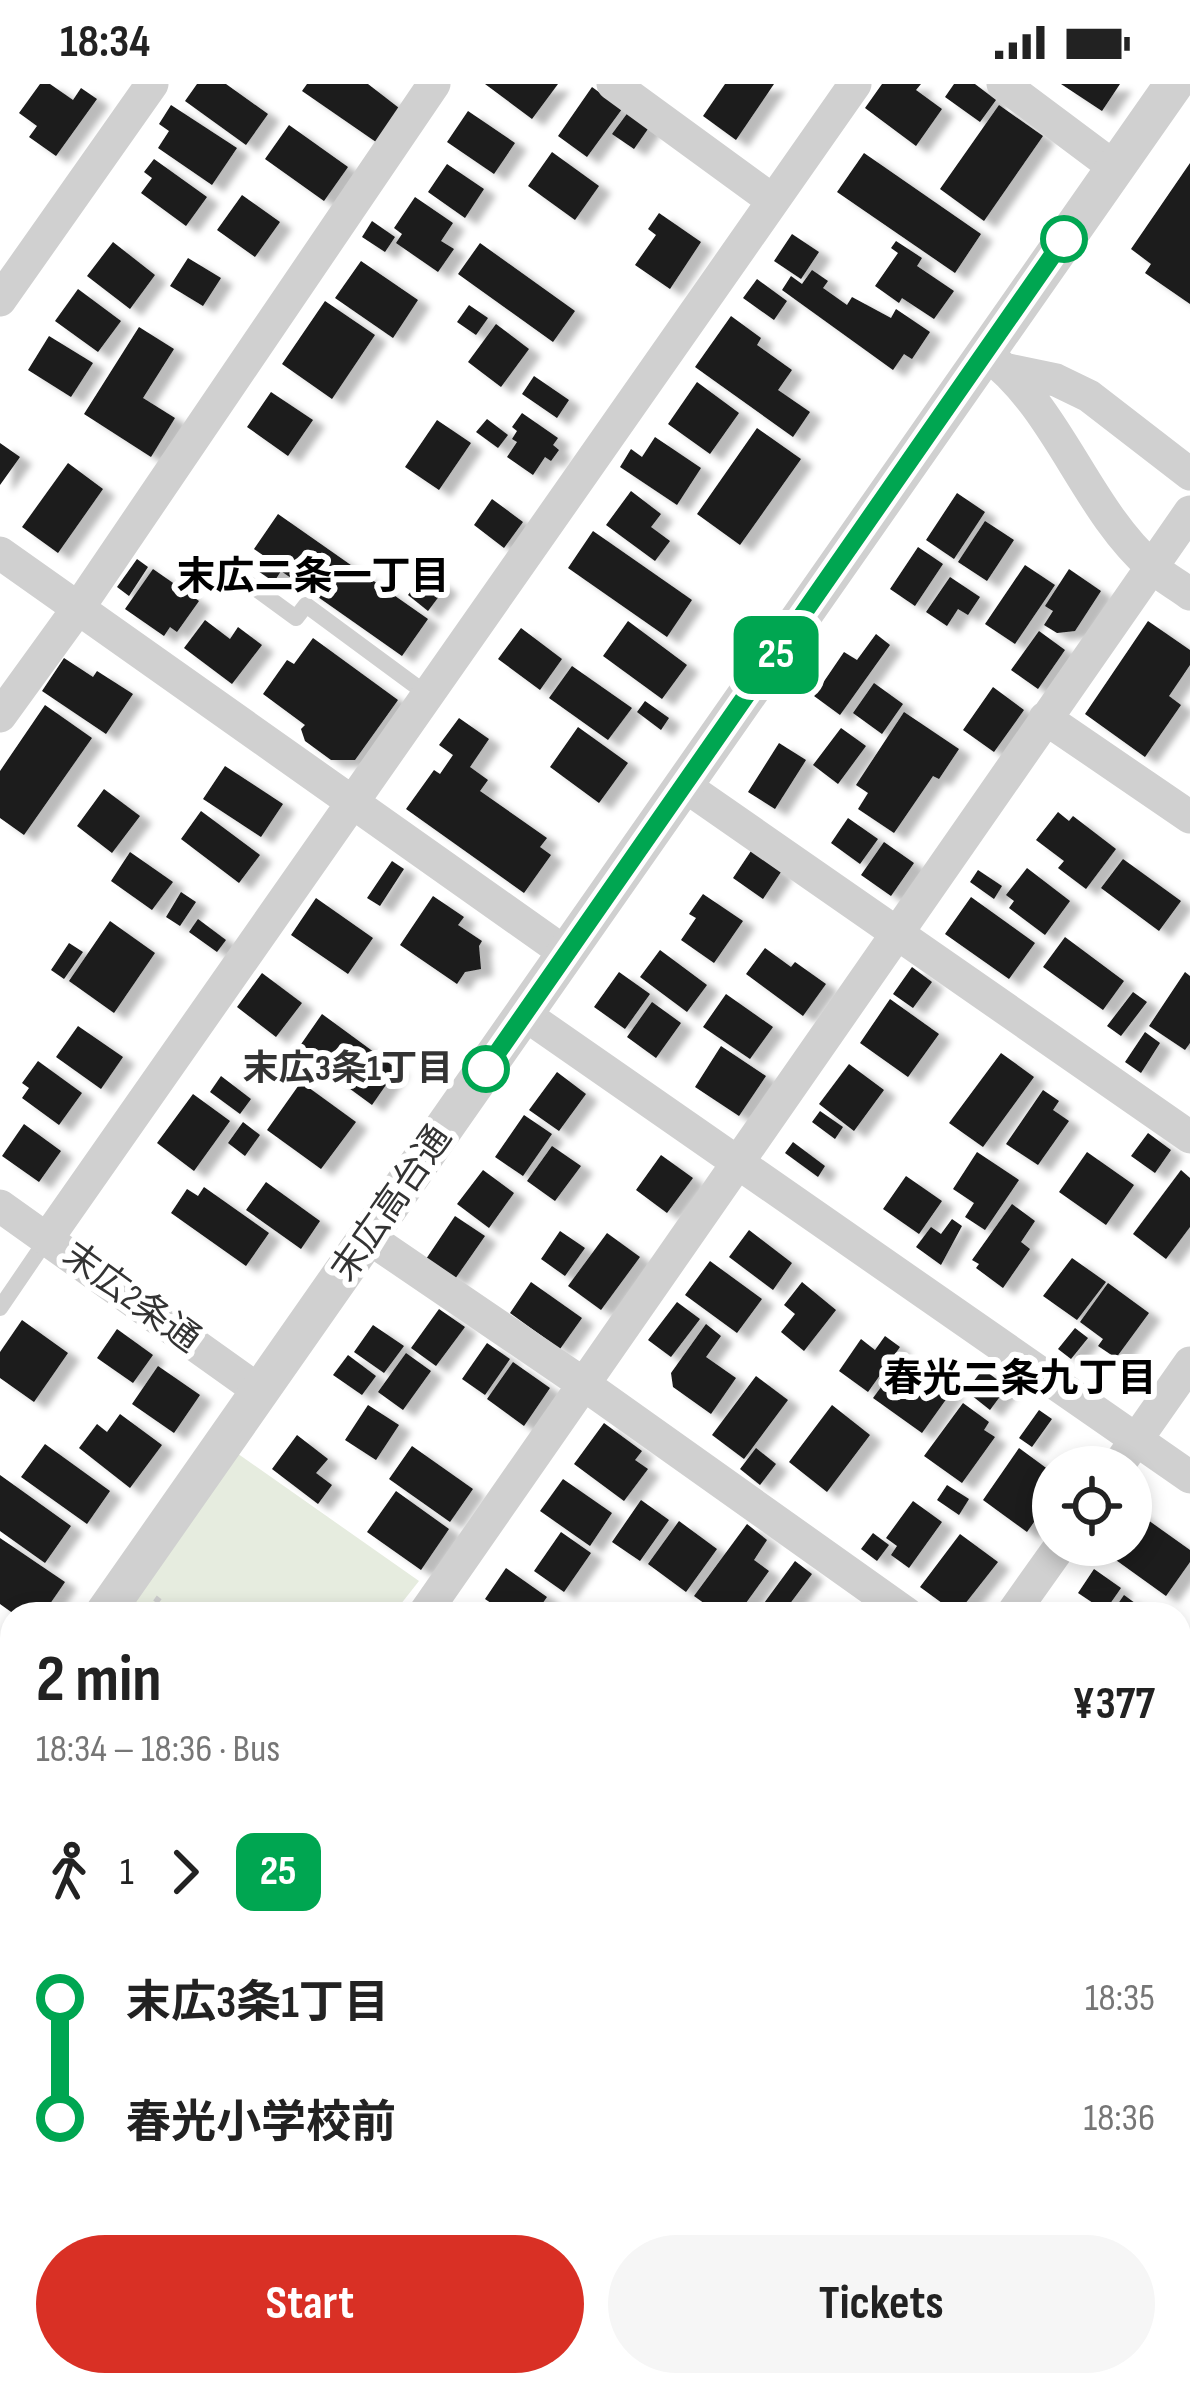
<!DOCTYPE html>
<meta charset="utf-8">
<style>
body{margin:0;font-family:"Sofia Sans Condensed","Noto Sans JP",sans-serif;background:#f6f6f6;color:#222;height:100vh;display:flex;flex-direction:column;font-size:45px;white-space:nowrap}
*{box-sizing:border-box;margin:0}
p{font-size:39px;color:#767676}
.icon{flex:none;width:66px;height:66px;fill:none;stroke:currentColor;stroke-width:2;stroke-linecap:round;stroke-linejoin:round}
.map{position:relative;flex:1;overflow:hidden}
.side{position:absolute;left:0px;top:1518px;width:1191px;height:795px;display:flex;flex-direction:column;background:#fff;border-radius:36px 36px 0 0;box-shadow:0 6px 18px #0003}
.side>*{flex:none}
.badge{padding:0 24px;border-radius:18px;font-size:42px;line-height:78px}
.buttons{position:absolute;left:1032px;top:1362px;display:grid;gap:24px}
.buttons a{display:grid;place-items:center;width:120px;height:120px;border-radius:50%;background:#fff;box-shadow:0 6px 18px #0003;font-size:60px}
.map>.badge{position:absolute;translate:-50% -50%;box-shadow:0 0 0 6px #fff}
.legs{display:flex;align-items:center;gap:18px;height:132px;padding:0 36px;font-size:39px}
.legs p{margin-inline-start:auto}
.headline{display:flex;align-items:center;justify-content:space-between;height:204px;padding:0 36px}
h1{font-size:66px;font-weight:700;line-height:90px}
.button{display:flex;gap:24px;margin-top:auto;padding:24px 36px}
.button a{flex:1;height:138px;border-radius:72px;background:#d93025;color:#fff;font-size:48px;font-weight:700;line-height:138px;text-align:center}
.button a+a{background:#f6f6f6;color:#222}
ul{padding:0 36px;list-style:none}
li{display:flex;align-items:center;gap:42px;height:120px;font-size:45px}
li i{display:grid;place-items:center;width:18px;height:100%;margin:0 15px;background:currentColor}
li i::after{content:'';width:30px;height:30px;margin:-15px;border:9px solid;border-radius:50%;background:#fff}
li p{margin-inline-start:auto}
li:first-child i{background:linear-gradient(#0000 50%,currentColor 0)}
li:last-child i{background:linear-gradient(currentColor 50%,#0000 0)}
.status{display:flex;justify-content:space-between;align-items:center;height:84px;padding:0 60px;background:#fff;direction:ltr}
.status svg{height:33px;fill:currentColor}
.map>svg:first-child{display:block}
.green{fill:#e6ecdf}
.building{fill:#1a1a1a;filter:url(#shadow)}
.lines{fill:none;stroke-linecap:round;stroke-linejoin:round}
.path{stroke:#cdcdcd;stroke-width:6;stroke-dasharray:6 6;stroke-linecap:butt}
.service{stroke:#d0d0d0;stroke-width:16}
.minor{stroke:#d0d0d0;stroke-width:33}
.tertiary{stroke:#d0d0d0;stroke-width:39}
.line-1-casing{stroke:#fff;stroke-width:27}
.line-1{stroke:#00a651;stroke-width:18}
.stop-1-dot{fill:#fff;stroke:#00a651;stroke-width:6}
.labels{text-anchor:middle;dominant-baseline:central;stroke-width:12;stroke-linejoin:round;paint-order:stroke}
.stop-label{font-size:36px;font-weight:bold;fill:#333;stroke:#fff;text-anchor:end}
.street-label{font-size:36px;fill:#333;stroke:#fff}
.neighbourhood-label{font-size:39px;font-weight:bold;fill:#000;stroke:#fff}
</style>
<div class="status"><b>18:34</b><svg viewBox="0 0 49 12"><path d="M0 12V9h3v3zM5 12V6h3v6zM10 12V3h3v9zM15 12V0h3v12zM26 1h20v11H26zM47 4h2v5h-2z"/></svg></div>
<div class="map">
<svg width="1190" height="2311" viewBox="0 0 1190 2311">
<defs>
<filter id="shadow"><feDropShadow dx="12" dy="7" stdDeviation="3" flood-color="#0004"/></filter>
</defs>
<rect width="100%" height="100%" fill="#fff"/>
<!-- green -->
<path class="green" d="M224,1360L419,1497L393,1530H104Z"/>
<!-- building -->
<path class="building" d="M40,0H50L73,16L81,4L97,15L56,72L29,53L37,42L19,29Z
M197,0H226L268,30L246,61L185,17Z
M307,0H368L399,24L376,58L302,7Z
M485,0H558L532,35Z
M725,0H774L736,56L703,32Z
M882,0H921L916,6L942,25L916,62L865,24Z
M954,0H975L996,16L980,38L945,13Z
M1061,0H1120L1102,27Z
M592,3L622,25L587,73L558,52Z
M171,21L237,64L212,101L158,64L169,47L159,40Z
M999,21L1043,52L984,137L940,105Z
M468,27L515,59L494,90L447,58Z
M629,27L650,42L634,65L612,50Z
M289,41L348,83L324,117L265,75Z
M552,68L599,102L575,136L528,102Z
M864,69L981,150L955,189L837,108Z
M154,75L207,113L186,142L141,109L152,94L144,88Z
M1190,79V220L1145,189L1151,180L1131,165Z
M447,80L484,105L465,134L428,108Z
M242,111L280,138L255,173L217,146Z
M415,113L453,139L441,157L454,165L438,188L396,159L402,150L394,144Z
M659,129L701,158L670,205L635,181L656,151L648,145Z
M372,137L395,153L385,168L362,153Z
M792,150L819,168L801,195L774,177Z
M896,157L922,174L917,182L954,207L934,235L902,214L899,219L875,202L898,169L891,164Z
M113,158L155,191L130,225L87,192Z
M480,159L575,227L553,258L458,190Z
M188,174L221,194L203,222L170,202Z
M361,177L418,216L393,254L335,214Z
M812,186L828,197L823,204L847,221L852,213L891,234L896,225L930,248L912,275L904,270L893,286L782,206L791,192L802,200Z
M757,195L787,217L774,236L743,214Z
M78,205L121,237L98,268L55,237Z
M325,217L375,251L332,315L282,280Z
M469,221L488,234L476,251L457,238Z
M731,232L761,254L757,261L792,286L778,306L810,328L793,353L695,283Z
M496,240L529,265L501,303L468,278Z
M139,243L174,265L143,314L175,334L151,373L84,330Z
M49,252L93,279L71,313L28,286Z
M534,292L569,316L557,334L522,310Z
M697,298L739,329L710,370L668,340Z
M271,308L313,336L288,372L247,343Z
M522,329L558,354L553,361L559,366L551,377L545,373L533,391L507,373L517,358L512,355L517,347L512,343Z
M487,335L508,351L498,364L476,348Z
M437,336L471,359L439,406L405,383Z
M757,344L801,375L740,461L697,430Z
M655,353L701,384L677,421L620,383L631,365L642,373Z
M0,359L20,373L0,401Z
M68,379L103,405L58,469L22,443Z
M631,407L661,430L651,443L670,457L655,477L606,441Z
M957,409L985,428L954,475L926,456Z
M492,415L523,438L504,464L474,441Z
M278,430L428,535L402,572L281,487L274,498L258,487L267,474L254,465Z
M985,437L1014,456L987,497L958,478Z
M593,447L692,516L667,553L568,484Z
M918,463L943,480L915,522L890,505Z
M137,475L148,483L129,512L117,503Z
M1025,481L1055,501L1015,560L985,540Z
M153,485L199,517L177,548L170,543L164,552L125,525Z
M1069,485L1101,507L1075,547L1057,549L1044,541L1053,527L1045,522Z
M426,488L446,503L428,527L408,511Z
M950,493L980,513L968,531L958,525L947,542L926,528Z
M205,536L230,555L238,543L262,561L232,600L184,564Z
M628,537L687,581L662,615L603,572Z
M1148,537L1190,566V581L1169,612L1181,621L1145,673L1085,630Z
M521,544L562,575L540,606L498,575Z
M1039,547L1065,566L1038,605L1011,586Z
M876,550L890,561L840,631L814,612L844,568L857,576Z
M313,554L398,616L355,676H331L305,657L301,645L305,641L263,610L287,576L294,580Z
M64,574L93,593L97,587L133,610L106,650L42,607Z
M572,582L632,624L608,656L549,614Z
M874,599L903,620L882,650L853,629Z
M993,603L1024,626L994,668L963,646Z
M645,617L669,634L661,646L637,628Z
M45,621L92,654L24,751L0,734V687Z
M904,628L959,665L939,695L933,692L894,749L858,725L868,709L856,701Z
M459,634L489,655L470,683L488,696L480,707L547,754L540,763L551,771L524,809L406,725L434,686L440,690L453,671L439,661Z
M578,643L628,679L599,719L550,683Z
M841,644L866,662L838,700L813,681Z
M779,659L806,676L775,725L748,708Z
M225,682L283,720L261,753L203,715Z
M104,705L140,732L112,769L77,742Z
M201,727L260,771L239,799L181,755Z
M1058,728L1069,737L1073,732L1116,765L1086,805L1058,784L1064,777L1036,756Z
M848,734L878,755L860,780L831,759Z
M884,758L914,779L891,812L861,791Z
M751,767L781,788L763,815L733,794Z
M130,768L173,798L152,826L111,797Z
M1123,775L1181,817L1159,847L1101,804Z
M392,777L404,785L380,822L367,814Z
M1027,784L1070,817L1045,851L1009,824L1014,817L1006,811Z
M978,786L1002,802L994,815L970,798Z
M181,808L196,818L180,842L166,833Z
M703,810L743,837L714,879L681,856L696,834L689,830Z
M433,812L464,833L458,841L482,857L479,862L481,885L465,888L457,900L400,861Z
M971,813L1035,859L1009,895L945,850Z
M316,814L373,854L348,890L291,851Z
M198,835L226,856L217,868L189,848Z
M110,837L155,869L114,929L69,897Z
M1065,853L1124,897L1103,926L1043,883Z
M69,859L83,868L64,895L51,886Z
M765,864L791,883L795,878L826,900L803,932L746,890Z
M660,866L707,901L687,928L640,893Z
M912,883L932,898L913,924L893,910Z
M619,888L650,910L625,945L594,923Z
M1185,888L1190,892V959L1185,966L1149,942Z
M262,889L302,919L276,953L237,923Z
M1133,908L1147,918L1121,952L1107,942Z
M726,910L773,943L750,975L703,943Z
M890,915L939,950L908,993L860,959Z
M652,918L681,939L656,974L627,953Z
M322,930L397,985L372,1021L297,966Z
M78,942L123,973L101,1005L56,973Z
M1145,948L1160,959L1141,989L1125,978Z
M721,962L766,992L739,1032L695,1003Z
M1001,969L1034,993L983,1063L949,1039Z
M38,977L82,1009L59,1041L22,1014L29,1004L22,999Z
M849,980L884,1006L854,1047L819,1020Z
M557,988L586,1010L559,1047L529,1026Z
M221,992L251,1015L240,1030L210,1008Z
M301,998L356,1038L321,1085L267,1046Z
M1043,1006L1059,1017L1053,1026L1069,1037L1038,1081L1006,1060Z
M193,1010L230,1037L194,1087L157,1059Z
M820,1027L843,1043L835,1055L812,1038Z
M524,1031L552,1050L523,1092L495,1073Z
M243,1038L260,1051L245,1072L228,1059Z
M24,1040L61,1067L39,1098L2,1072Z
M1148,1049L1171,1066L1155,1089L1131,1072Z
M793,1058L825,1082L818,1093L785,1069Z
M552,1062L581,1082L555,1117L527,1097Z
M977,1068L1019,1096L985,1146L965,1133L974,1119L953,1105Z
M1087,1068L1134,1101L1106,1141L1059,1108Z
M661,1071L693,1094L667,1129L636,1106Z
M483,1086L514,1109L489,1144L457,1120Z
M1181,1086L1190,1094V1143L1166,1175L1133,1150Z
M906,1092L942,1117L919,1150L883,1125Z
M266,1098L320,1137L301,1165L246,1126Z
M204,1103L269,1149L246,1182L171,1129L187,1105L198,1112Z
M1012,1120L1035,1137L1021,1158L1030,1165L1003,1204L976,1184L979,1180L972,1176Z
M455,1132L485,1152L455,1195L426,1175Z
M952,1135L962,1142L941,1181L916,1163L931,1143L941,1150Z
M749,1146L792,1179L773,1206L729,1173Z
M560,1147L585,1164L565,1192L541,1175Z
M607,1149L640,1173L601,1226L568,1202Z
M1072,1174L1106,1198L1077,1236L1043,1212Z
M710,1177L762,1215L737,1249L685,1211Z
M531,1198L582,1234L560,1265L510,1229Z
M802,1198L836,1226L804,1267L781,1248L795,1230L784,1221Z
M1108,1199L1149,1229L1116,1274L1098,1262L1103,1255L1080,1238Z
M677,1218L700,1235L671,1273L648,1256Z
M439,1225L465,1243L436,1282L411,1264Z
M22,1236L68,1269L34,1318L0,1294V1268Z
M706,1240L721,1252L706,1273L736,1294L711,1330L673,1303L671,1289Z
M373,1241L404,1262L384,1289L354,1268Z
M1075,1244L1088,1254L1071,1275L1058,1265Z
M117,1245L153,1271L133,1299L97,1274Z
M885,1252L900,1263L868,1308L839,1287L861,1255L875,1266Z
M487,1259L510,1275L485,1311L462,1295Z
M406,1269L431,1287L403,1326L378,1308Z
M348,1271L376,1292L362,1311L333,1291Z
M904,1272L952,1307L922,1349L873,1314Z
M513,1278L550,1304L524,1342L487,1315Z
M158,1282L200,1311L174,1349L132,1320Z
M983,1285L1007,1303L990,1326L966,1307Z
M756,1292L788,1316L744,1375L712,1351Z
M963,1319L989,1338L984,1346L995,1353L962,1399L924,1372Z
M368,1321L399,1341L376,1376L345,1356Z
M832,1321L870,1351L827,1408L789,1378Z
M1039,1326L1052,1335L1032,1363L1019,1354Z
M120,1330L162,1361L130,1404L79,1364L97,1340L107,1348Z
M604,1339L642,1367L635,1376L648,1385L624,1417L574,1380Z
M297,1351L328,1375L316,1389L332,1401L318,1420L272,1385Z
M45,1360L110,1407L87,1440L21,1393Z
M412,1362L473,1405L450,1438L389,1395Z
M756,1364L776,1380L760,1401L740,1385Z
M1019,1364L1053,1389V1411L1027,1448L983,1416Z
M0,1391L71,1442L45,1479L0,1447Z
M563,1395L612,1429L590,1462L540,1427Z
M947,1401L969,1415L959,1431L937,1416Z
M396,1407L449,1445L421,1486L367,1448Z
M641,1416L669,1436L640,1477L612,1458Z
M913,1417L942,1438L909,1484L891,1471L897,1462L886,1454Z
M1131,1424L1190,1466V1478L1166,1512L1095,1461H1131Z
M679,1437L717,1465L686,1508L648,1480Z
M747,1440L767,1456L754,1476L769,1487L738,1530H719L694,1512Z
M561,1448L591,1469L564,1508L534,1487Z
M873,1449L889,1461L877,1477L861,1465Z
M960,1450L998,1478L957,1530L920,1503Z
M0,1454L65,1498L43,1530H14L0,1520Z
M795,1477L812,1490L786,1525L793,1530H756Z
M506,1484L547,1513L535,1530H507L485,1515Z
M1094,1485L1121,1504L1105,1527L1078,1509Z
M1124,1511L1150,1530H1111Z
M1190,1632V1679L1179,1671V1648Z
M1179,1750L1190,1758V1793L1183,1803L1179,1800Z
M0,1802L12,1810V1849L0,1867Z
M1190,1809V1882L1179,1874V1824Z
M12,1920V1964L0,1956V1937Z
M1190,1950V2020L1179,2012V1965Z
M0,2005L12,2013V2043L0,2059Z
M12,2167V2255L0,2271V2184Z
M536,2301H606L598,2311H536L532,2308Z
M785,2301H850L843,2311H799Z
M882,2301H936L929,2311H897Z"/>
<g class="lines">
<!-- path -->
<path class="path" d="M155,1514L176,1530
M1134,2311L1141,2301"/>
<!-- service -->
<path class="service" d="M241,494L296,534L306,521L428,611
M0,1224L47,1155"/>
<!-- minor -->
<path class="minor" d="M613,0L772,116
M1003,0L1114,83
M0,216L152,0
M986,270C1059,324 1084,423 1152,483C1163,493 1178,501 1190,510
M1008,286L1056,296L1089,312L1190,390
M0,469L567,870
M0,632L79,523L434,0
M1045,634L1190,733
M685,702L1190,1053
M524,930L1190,1393
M0,1122L261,1308
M369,1154L582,1299L907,1530
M47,1155L855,0
M1117,1383L1190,1279
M424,1530L1190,428
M1012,1530L1061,1461
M1179,1719L1190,1726
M0,1784L12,1793
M1179,2044L1190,2052
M0,2129L12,2112
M1179,2147L1190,2132
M268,2301L282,2311
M738,2301L753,2311
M466,2311L473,2301"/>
<!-- tertiary -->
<path class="tertiary" d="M104,1530L1174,0
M0,1677L12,1660
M1179,2249L1190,2256
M1051,2301L1065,2311"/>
</g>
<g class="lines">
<defs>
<path id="line-1" d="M486,985L1064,155"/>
</defs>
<!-- line-1 casing -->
<use href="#line-1" class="line-1-casing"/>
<!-- line-1 -->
<use href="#line-1" class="line-1"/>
</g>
<!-- markers -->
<g class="stop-1-dot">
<circle cx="1064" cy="155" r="21"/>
<circle cx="486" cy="985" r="21"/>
</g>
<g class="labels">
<!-- stop labels -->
<g class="stop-label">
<text x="453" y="985">末広3条1丁目</text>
</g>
<!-- street labels -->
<g class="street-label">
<text transform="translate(392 1120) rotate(-55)">末広高台通</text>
<text transform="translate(131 1214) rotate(36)">末広2条通</text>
</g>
<!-- neighbourhood labels -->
<g class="neighbourhood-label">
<text x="313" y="493">末広二条一丁目</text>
<text x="1020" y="1295">春光二条九丁目</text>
</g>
</g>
</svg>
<div class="buttons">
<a><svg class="icon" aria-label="locate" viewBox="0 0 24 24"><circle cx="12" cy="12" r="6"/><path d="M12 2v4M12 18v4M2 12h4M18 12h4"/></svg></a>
</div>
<b class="badge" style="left:776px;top:571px;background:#00a651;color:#fff">25</b>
<section class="side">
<div class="headline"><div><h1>2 min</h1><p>18:34 – 18:36 · Bus</p></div><b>¥377</b></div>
<div class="legs"><svg class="icon" aria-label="walk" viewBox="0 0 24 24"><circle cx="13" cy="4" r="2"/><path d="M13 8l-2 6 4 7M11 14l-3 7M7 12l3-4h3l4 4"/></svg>1<svg class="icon" aria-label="forward" viewBox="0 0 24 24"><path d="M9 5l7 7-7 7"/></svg><b class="badge" style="background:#00a651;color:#fff">25</b></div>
<ul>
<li><i style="color:#00a651"></i><b>末広3条1丁目</b><p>18:35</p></li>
<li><i style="color:#00a651"></i><b>春光小学校前</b><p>18:36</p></li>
</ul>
<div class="button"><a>Start</a><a>Tickets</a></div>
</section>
</div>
